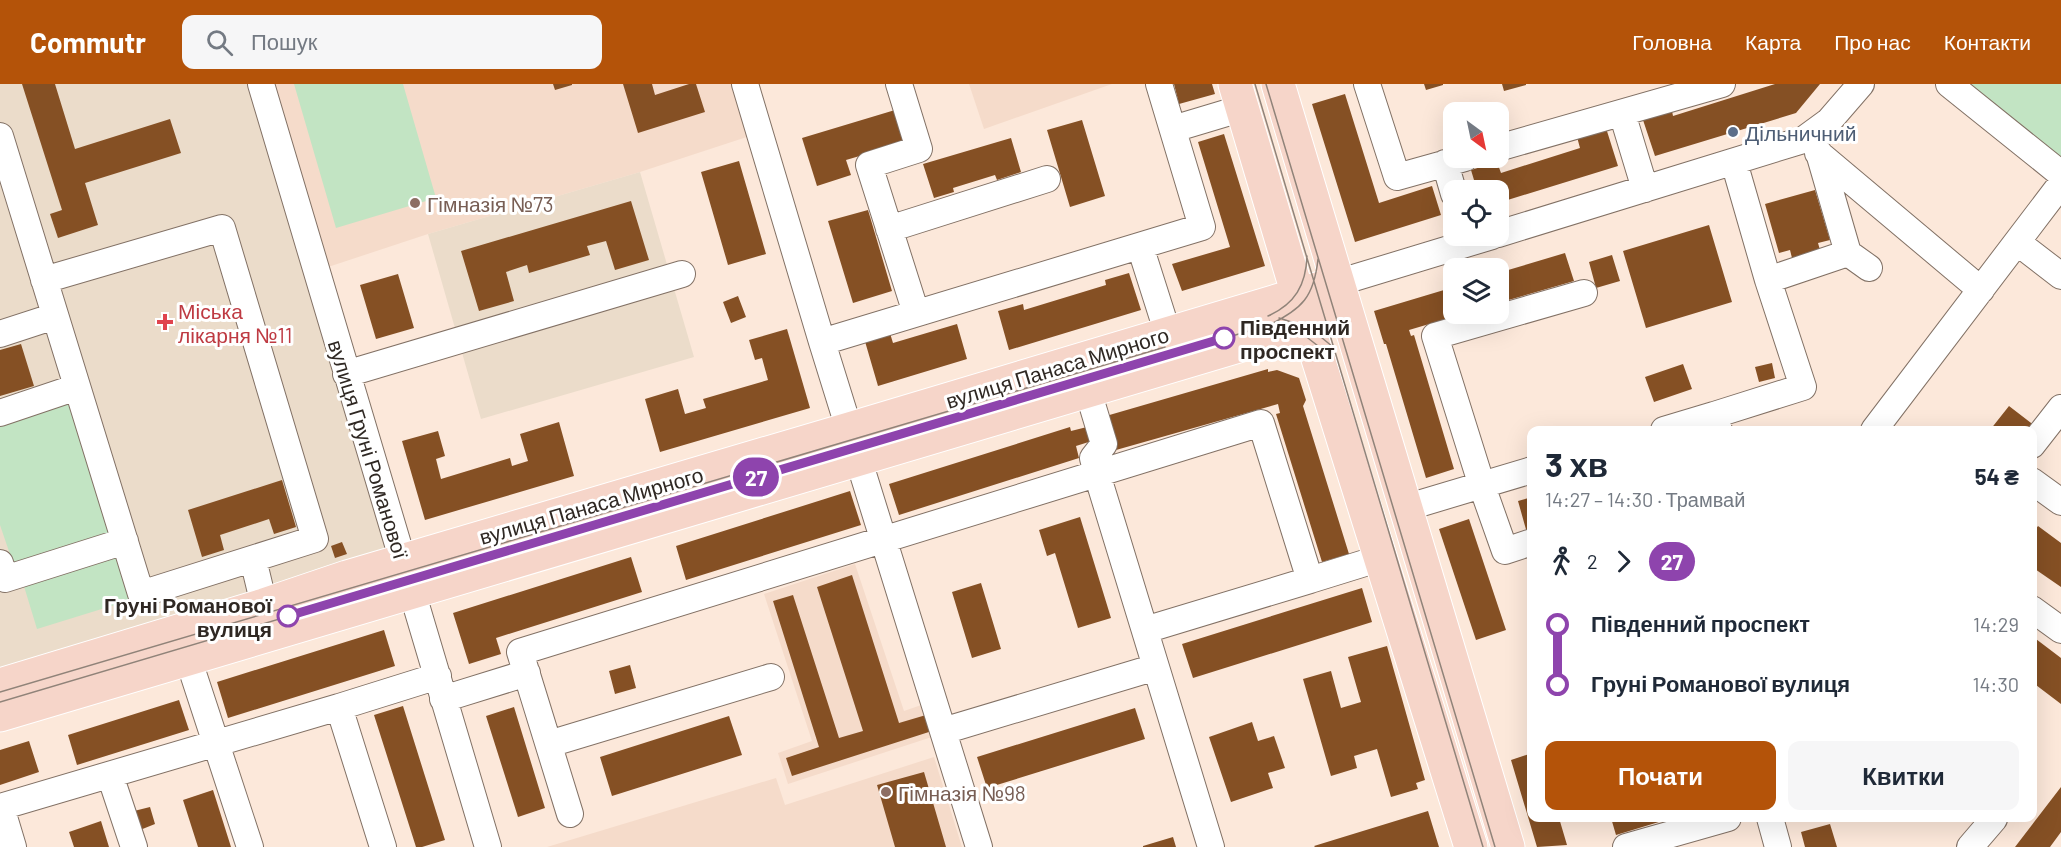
<!DOCTYPE html>
<html lang="uk">
<meta charset="utf-8">
<style>
body{margin:0;font-family:Barlow,sans-serif;background:#f6f6f7;color:#1f2937;height:100vh;display:flex;flex-direction:column;font-size:22px;white-space:nowrap}
*{box-sizing:border-box;margin:0}
p{font-size:20px;color:#747a83}
.icon{flex:none;width:33px;height:33px;fill:none;stroke:currentColor;stroke-width:2;stroke-linecap:round;stroke-linejoin:round}
.map{position:relative;flex:1;overflow:hidden}
.sheet{position:absolute;left:1527px;top:342px;width:510px;height:396px;display:flex;flex-direction:column;background:#fff;border-radius:12px;box-shadow:0 6px 24px #0002}
.sheet>*{flex:none}
.badge{padding:0 12px;border-radius:20px;font-size:21px;line-height:39px}
.needle{width:39px;rotate:147deg}
.buttons{position:absolute;left:1443px;top:18px;display:grid;gap:12px}
.buttons a{display:grid;place-items:center;width:66px;height:66px;border-radius:12px;background:#fff;box-shadow:0 6px 24px #0002;font-size:30px}
.map>.badge{position:absolute;translate:-50% -50%;box-shadow:0 0 0 3px #fff}
.legs{display:flex;align-items:center;gap:9px;height:66px;padding:0 18px;font-size:20px}
.legs p{margin-inline-start:auto}
.summary{display:flex;align-items:center;justify-content:space-between;height:102px;padding:0 18px}
h1{font-size:33px;font-weight:700;line-height:45px}
.primary-button{display:flex;gap:12px;margin-top:auto;padding:12px 18px}
.primary-button a{flex:1;height:69px;border-radius:12px;background:#b45309;color:#fff;font-size:24px;font-weight:700;line-height:69px;text-align:center}
.primary-button a+a{background:#f6f6f7;color:#1f2937}
ul{padding:0 18px;list-style:none}
li{display:flex;align-items:center;gap:21px;height:60px;font-size:22px}
li i{display:grid;place-items:center;width:9px;height:100%;margin:0 8px;background:currentColor}
li i::after{content:'';width:15px;height:15px;margin:-8px;border:4px solid;border-radius:50%;background:#fff}
li p{margin-inline-start:auto}
li:first-child i{background:linear-gradient(#0000 50%,currentColor 0)}
li:last-child i{background:linear-gradient(currentColor 50%,#0000 0)}
header{display:flex;align-items:center;gap:36px;box-sizing:border-box;height:84px;padding:0 30px;background:#b45309;color:#fff}
header strong{font-size:28px}
nav{display:flex;gap:33px;margin-inline-start:auto;font-size:21px}
.search{width:420px;height:54px;background:#f6f6f7;display:flex;align-items:center;gap:15px;box-sizing:border-box;padding:0 21px;border-radius:12px;color:#747a83;font-size:22px}
.map>svg:first-child{display:block}
.built{fill:#f5dbca}
.medical{fill:#ebdcca}
.green{fill:#c2e4c3}
.building{fill:#855024}
.lines{fill:none;stroke-linecap:round;stroke-linejoin:round}
.minor-casing{stroke:#827165;stroke-width:28}
.major-casing{stroke:#fff;stroke-width:35}
.minor{stroke:#fff;stroke-width:26}
.major{stroke:#f6d5c9;stroke-width:33}
.tram{stroke:#908379;stroke-width:1.5}
.line-1-casing{stroke:#fff;stroke-width:14}
.line-1{stroke:#8e44ad;stroke-width:9}
.service-dot{fill:#5c6f8a;stroke:#fff;stroke-width:2}
.education-dot{fill:#8d6e63;stroke:#fff;stroke-width:2}
.health-dot{fill:#e0444e;stroke:#fff;stroke-width:2}
.stop-1-dot{fill:#fff;stroke:#8e44ad;stroke-width:3}
.labels{text-anchor:middle;dominant-baseline:central;stroke-width:6;stroke-linejoin:round;paint-order:stroke}
.service-label{font-size:21px;fill:#4e5e75;stroke:#fff;text-anchor:start}
.education-label{font-size:21px;fill:#785e54;stroke:#fff;text-anchor:start}
.health-label{font-size:21px;fill:#be3a42;stroke:#fff;text-anchor:start}
.stop-label{font-size:21px;font-weight:bold;fill:#2f2823;stroke:#fff;text-anchor:start}
.street-label{font-size:21px;fill:#2f2823;stroke:#fff}
</style>
<header>
<strong>Commutr</strong>
<div class="search"><svg class="icon" aria-label="search" viewBox="0 0 24 24"><circle cx="10" cy="10" r="6"/><path d="M15 15l6 6"/></svg>Пошук</div>
<nav><a>Головна</a><a>Карта</a><a>Про нас</a><a>Контакти</a></nav>
</header>
<div class="map">
<svg width="2061" height="763" viewBox="0 0 2061 763">
<rect width="100%" height="100%" fill="#fce8da"/>
<!-- built -->
<path class="built" d="M261,0H745L759,49L640,88L428,150L316,187Z
M969,0H1112L984,45Z
M855,480L904,627L930,618L941,650L788,700L778,669L812,657L764,510Z
M934,673L962,763H547L776,694L785,721Z"/>
<!-- medical -->
<path class="medical" d="M0,0H258L402,477L0,601Z
M640,88L694,273L481,335L428,150Z"/>
<!-- green -->
<path class="green" d="M294,0H403L436,114L336,144Z
M1949,0H2061V90Z
M69,315L115,451L15,485L0,441V338Z
M119,469L134,515L37,545L23,499Z"/>
<!-- building -->
<path class="building" d="M22,0H55L75,65L170,35L181,69L85,99L98,141L58,154L50,130L62,126Z
M553,0H572V1L555,6Z
M623,0H652L655,11L689,0H696L705,28L638,49Z
M1174,0H1212L1215,10L1179,20Z
M1424,0H1443V1L1426,6Z
M1502,0H1526V1L1504,7Z
M1775,0H1820L1796,29L1655,72L1643,36L1672,27L1673,32Z
M1345,10L1379,119L1432,102L1441,131L1355,158L1312,20Z
M895,26L904,59L846,76L851,91L817,102L802,54Z
M1082,36L1105,112L1070,123L1047,46Z
M1606,44L1618,82L1498,119V106H1477L1471,86L1497,78L1501,89L1580,64L1577,53Z
M1224,50L1265,182L1182,207L1172,180L1230,163L1198,58Z
M1011,54L1021,88L997,96L995,91L953,104L954,108L934,114L923,80Z
M739,77L766,170L728,181L701,88Z
M1815,106L1830,156L1818,159L1820,166L1792,174L1790,166L1779,169L1765,120Z
M631,117L649,176L615,186L606,157L587,162L590,171L529,189L527,181L506,188L514,217L479,227L461,167Z
M868,126L892,207L853,219L828,137Z
M1709,141L1732,218L1646,244L1623,167Z
M1565,169L1574,197L1498,219V189Z
M1612,171L1620,197L1596,204L1589,178Z
M1129,189L1141,226L1009,266L998,227L1023,220L1024,226L1106,201L1105,196Z
M398,190L414,244L376,255L360,201Z
M1454,203V230H1463L1409,246L1411,252L1414,251L1454,385L1426,394L1386,260H1384L1374,227Z
M738,212L746,233L731,239L723,218Z
M957,240L967,275L878,302L864,254L889,246L893,259Z
M787,245L810,324L660,368L645,315L678,305L685,330L706,324L703,315L768,296L762,274L755,276L749,256Z
M21,260L34,302L0,312V266Z
M1772,279L1775,294L1759,298L1755,283Z
M1683,280L1692,305L1654,318L1645,293Z
M1268,285V288L1277,286L1299,294L1306,316L1303,322L1349,470L1322,478L1276,330L1280,329L1278,320L1116,366L1106,332Z
M2009,322L2035,342L2031,346H1990Z
M559,338L574,392L425,436L402,357L438,347L445,372L436,375L441,395L510,374L512,382L528,377L520,350Z
M1091,342L1095,356L1076,362L1079,374L899,431L889,400L1070,343L1071,347Z
M282,396L296,443L274,450L269,435L220,451L224,466L202,473L188,426Z
M850,407L861,441L686,496L676,462Z
M1532,413V447L1527,449L1518,417Z
M1080,433L1111,534L1078,544L1055,469L1047,472L1039,446Z
M1469,435L1506,546L1476,556L1439,445Z
M2038,442L2061,459V503L2032,483V450Z
M342,458L347,470L335,474L331,462Z
M631,473L642,508L496,554L501,570L469,580L453,529Z
M852,491L899,639L926,631L932,647L792,692L786,674L819,663L773,517L793,511L839,654L863,647L817,503Z
M981,499L1001,565L972,574L952,508Z
M1362,504L1372,538L1193,594L1182,560Z
M384,546L395,582L228,634L217,598Z
M2032,552L2061,574V620L2032,598Z
M1387,562L1425,696L1416,699L1418,705L1391,713L1377,665L1354,672L1357,684L1331,692L1303,595L1331,587L1341,624L1361,618L1348,573Z
M630,581L636,604L615,610L609,587Z
M179,616L189,646L77,681L68,651Z
M403,622L445,756L422,763H416L374,631Z
M514,623L545,724L518,733L486,632Z
M1135,624L1145,655L987,704L977,673Z
M729,632L742,671L612,712L600,673Z
M1252,638L1258,657L1274,652L1285,684L1268,689L1273,704L1231,718L1209,653Z
M29,657L39,688L0,701V666Z
M1532,669V734H1559L1567,761L1537,763L1511,676Z
M924,688L946,763H895L877,701Z
M2061,703V748L2050,763H2015Z
M213,706L231,763H198L183,716Z
M150,723L155,740L140,746L134,727Z
M1428,727L1439,763H1315L1314,762Z
M1611,734H1672L1616,751Z
M101,737L109,763H74L69,748Z
M1830,740L1837,763H1805L1801,748Z
M1173,753L1176,763H1143V762Z"/>
<g class="lines">
<defs>
<path id="minor" d="M261,0L488,763
M745,0L822,258L979,763
M899,0L919,65L869,81L916,229
M1367,0L1397,93L1465,74
M1949,0L2061,90
M1622,29L1645,105
M1173,45L1243,24
M0,52L141,510L315,455L222,144L44,196
M1498,64L1722,0
M1818,69L1981,206
M1734,78L1768,196L1848,169L1819,69
M1445,79L1454,110
M889,145L1047,95
M1498,150L1803,56L1829,37L1861,0
M2017,158L2061,192
M1140,162L1168,250
M1848,169L1869,184
M1337,199L1492,152
M0,250L55,232
M822,258L1202,143L1159,0
M346,290L682,190
M1088,307L1104,360L1093,374L1097,390L1156,583
M0,329L77,303
M1714,331L1803,303L1768,196
M1664,346L1714,331L1719,346
M1874,346L2061,100
M2032,361L2061,324
M2032,397L2061,418
M1405,424L1532,386
M1532,458L1505,467L1482,402L1435,252L1584,209
M253,475L264,521
M0,479L5,495L125,457
M2032,525L2061,546
M1145,546L1310,496
M188,574L250,763
M443,615L527,589
M943,647L1156,583L1211,763
M549,660L771,593
M110,691L134,763
M0,723L339,623
M1,723L13,763
M570,730L520,568L1261,339L1310,496L1381,474
M1770,734L1778,763
M383,763L339,623L438,592
M1626,763L1728,734
M1970,763L1994,735"/>
<path id="major" d="M1235,0L1298,211L1471,763
M1278,0L1508,763
M0,601L264,521L347,493L849,345L1337,199
M0,631L1346,230"/>
</defs>
<!-- minor casing -->
<use href="#minor" class="minor-casing"/>
<!-- major casing -->
<use href="#major" class="major-casing"/>
<!-- minor -->
<use href="#minor" class="minor"/>
<!-- major -->
<use href="#major" class="major"/>
<!-- tram -->
<path class="tram" d="M1255,0L1483,763
M1266,0L1495,763
M1268,232C1295,220 1306,201 1307,172
M1279,234L1310,244L1333,263
M1290,245L1304,251L1327,269
M0,608L1165,263
M0,618L1269,241C1302,225 1314,213 1318,175"/>
</g>
<g class="lines">
<defs>
<path id="line-1" d="M288,532L1224,254"/>
</defs>
<!-- line-1 casing -->
<use href="#line-1" class="line-1-casing"/>
<!-- line-1 -->
<use href="#line-1" class="line-1"/>
</g>
<!-- markers -->
<circle class="service-dot" cx="1733" cy="48" r="6"/>
<g class="education-dot">
<circle cx="415" cy="119" r="6"/>
<circle cx="886" cy="708" r="6"/>
</g>
<path class="health-dot" d="M162 229h6v6h6v6h-6v6h-6v-6h-6v-6h6z"/>
<g class="stop-1-dot">
<circle cx="1224" cy="254" r="10"/>
<circle cx="288" cy="532" r="10"/>
</g>
<g class="labels">
<!-- service labels -->
<g class="service-label">
<text x="1745" y="48">Дільничний</text>
</g>
<!-- education labels -->
<g class="education-label">
<text x="427" y="119">Гімназія №73</text>
<text x="898" y="708">Гімназія №98</text>
</g>
<!-- health labels -->
<g class="health-label">
<text x="178" y="226">Міська<tspan x="178" dy="24">лікарня №11</tspan></text>
</g>
<!-- stop labels -->
<g class="stop-label">
<text x="1240" y="242">Південний<tspan x="1240" dy="24">проспект</tspan></text>
<text x="272" y="520" text-anchor="end">Груні Романової<tspan x="272" dy="24">вулиця</tspan></text>
</g>
<!-- street labels -->
<g class="street-label">
<text transform="translate(1057 283) rotate(-17)">вулиця Панаса Мирного</text>
<text transform="translate(369 365) rotate(73)">вулиця Груні Романової</text>
<text transform="translate(591 421) rotate(-16)">вулиця Панаса Мирного</text>
</g>
</g>
</svg>
<div class="buttons">
<a><svg class="needle" viewBox="-14 -14 28 28"><path d="M0-13l5 13h-10z" fill="#e53935"/><path d="M0 13l5-13h-10z" fill="#747a83"/></svg></a>
<a><svg class="icon" aria-label="locate" viewBox="0 0 24 24"><circle cx="12" cy="12" r="6"/><path d="M12 2v4M12 18v4M2 12h4M18 12h4"/></svg></a>
<a><svg class="icon" aria-label="layers" viewBox="0 0 24 24"><path d="M12 4l9 5-9 5-9-5zM3 14l9 5 9-5"/></svg></a>
</div>
<b class="badge" style="left:756px;top:393px;background:#8e44ad;color:#fff">27</b>
<section class="sheet">
<div class="summary"><div><h1>3 хв</h1><p>14:27 – 14:30 · Трамвай</p></div><b>54 ₴</b></div>
<div class="legs"><svg class="icon" aria-label="walk" viewBox="0 0 24 24"><circle cx="13" cy="4" r="2"/><path d="M13 8l-2 6 4 7M11 14l-3 7M7 12l3-4h3l4 4"/></svg>2<svg class="icon" aria-label="forward" viewBox="0 0 24 24"><path d="M9 5l7 7-7 7"/></svg><b class="badge" style="background:#8e44ad;color:#fff">27</b></div>
<ul>
<li><i style="color:#8e44ad"></i><b>Південний проспект</b><p>14:29</p></li>
<li><i style="color:#8e44ad"></i><b>Груні Романової вулиця</b><p>14:30</p></li>
</ul>
<div class="primary-button"><a>Почати</a><a>Квитки</a></div>
</section>
</div>
